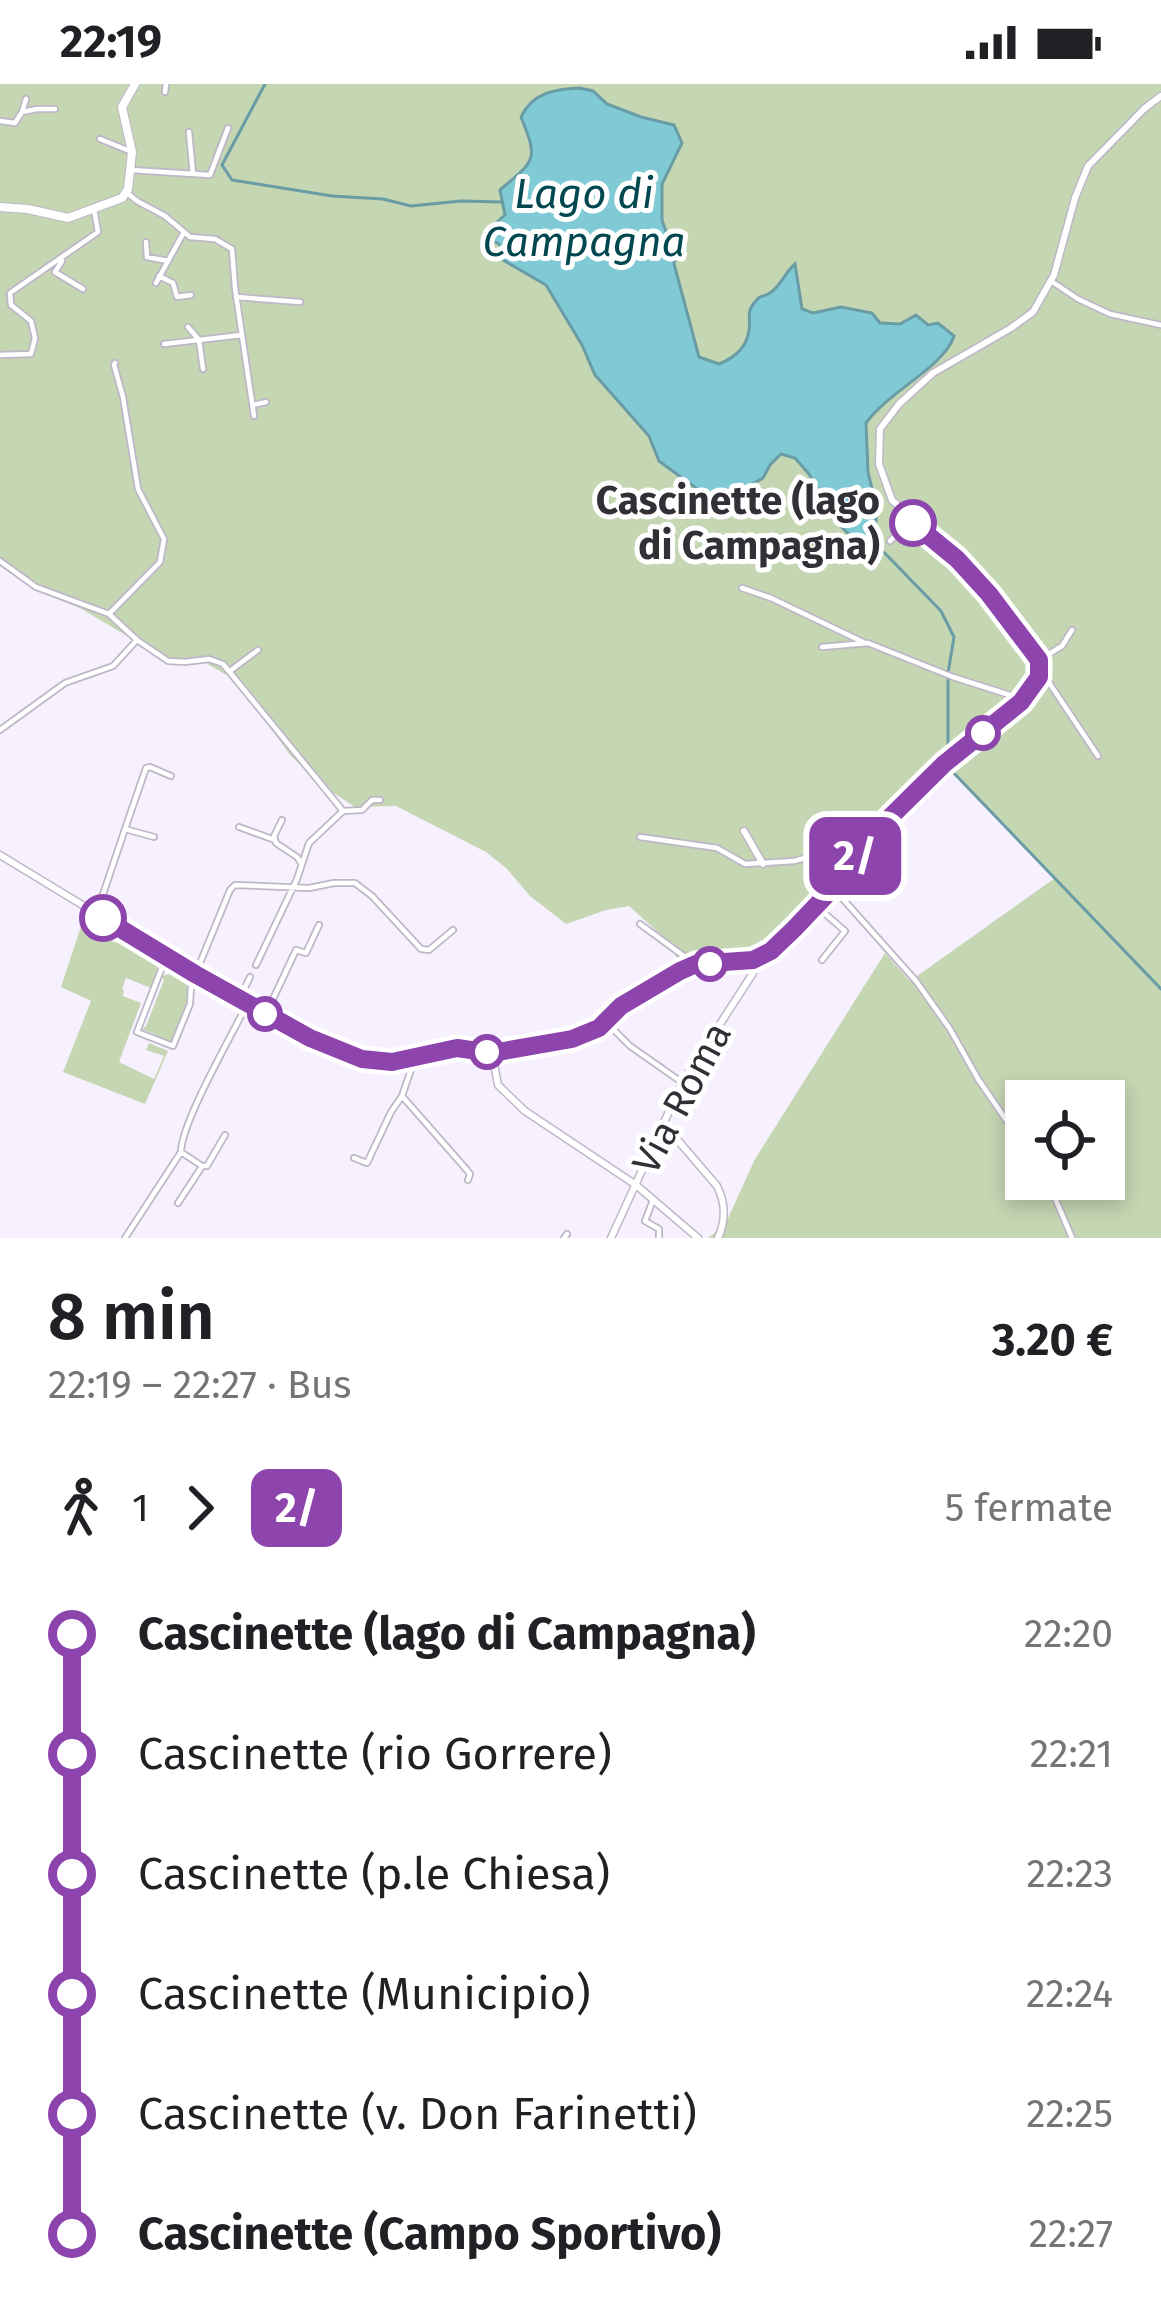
<!DOCTYPE html>
<html lang="it">
<meta charset="utf-8">
<style>
body{margin:0;font-family:"Fira Sans",sans-serif;background:#f6f6f6;color:#202124;height:100vh;display:flex;flex-direction:column;font-size:45px;white-space:nowrap}
*{box-sizing:border-box;margin:0}
p{font-size:39px;color:#757577}
.icon{flex:none;width:66px;height:66px;fill:none;stroke:currentColor;stroke-width:2;stroke-linecap:round;stroke-linejoin:round}
.map{position:relative;height:1154px;overflow:hidden}
.drawer{display:flex;flex-direction:column;background:#fff;flex:1}
.drawer>*{flex:none}
.badge{padding:0 24px;border-radius:18px;font-size:42px;line-height:78px}
.tools{position:absolute;left:1005px;top:996px;display:grid;gap:24px}
.tools a{display:grid;place-items:center;width:120px;height:120px;border-radius:0px;background:#fff;box-shadow:0 6px 18px #0003;font-size:60px}
.map>.badge{position:absolute;translate:-50% -50%;box-shadow:0 0 0 6px #fff}
.legs{display:flex;align-items:center;gap:18px;height:132px;padding:0 48px;font-size:39px}
.legs p{margin-inline-start:auto}
.head{display:flex;align-items:center;justify-content:space-between;height:204px;padding:0 48px}
h1{font-size:66px;font-weight:600;line-height:90px}
ul{padding:0 48px;list-style:none}
li{display:flex;align-items:center;gap:42px;height:120px;font-size:45px}
li i{display:grid;place-items:center;width:18px;height:100%;margin:0 15px;background:currentColor}
li i::after{content:'';width:30px;height:30px;margin:-15px;border:9px solid;border-radius:50%;background:#fff}
li p{margin-inline-start:auto}
li:first-child i{background:linear-gradient(#0000 50%,currentColor 0)}
li:last-child i{background:linear-gradient(currentColor 50%,#0000 0)}
.status{display:flex;justify-content:space-between;align-items:center;height:84px;padding:0 60px;background:#fff;direction:ltr}
.status svg{height:33px;fill:currentColor}
.map>svg:first-child{display:block}
.green{fill:#c4d6b2;fill-rule:evenodd}
.water{fill:#80cad5;stroke:#699ca5;stroke-width:3}
.lines{fill:none;stroke-linecap:round;stroke-linejoin:round}
.stream{stroke:#699ca5;stroke-width:3}
.minor-casing{stroke:#beb7c7;stroke-width:8}
.tertiary-casing{stroke:#beb7c7;stroke-width:9}
.secondary-casing{stroke:#beb7c7;stroke-width:10}
.minor{stroke:#fff;stroke-width:4.5}
.tertiary{stroke:#fff;stroke-width:6}
.secondary{stroke:#fff;stroke-width:8}
.line-1-casing{stroke:#fff;stroke-width:27}
.line-1{stroke:#8e44ad;stroke-width:18}
.stop-1-dot{fill:#fff;stroke:#8e44ad;stroke-width:6}
.labels{text-anchor:middle;dominant-baseline:central;stroke-width:10;stroke-linejoin:round;paint-order:stroke}
.stop-label{font-size:39px;font-weight:bold;fill:#323036;stroke:#fff;text-anchor:end}
.street-label{font-size:39px;fill:#323036;stroke:#fff}
.water-label{font-size:42px;font-style:italic;fill:#00474f;stroke:#fff}
</style>
<div class="status"><b>22:19</b><svg viewBox="0 0 49 12"><path d="M0 12V9h3v3zM5 12V6h3v6zM10 12V3h3v9zM15 12V0h3v12zM26 1h20v11H26zM47 4h2v5h-2z"/></svg></div>
<div class="map">
<svg width="1161" height="1154" viewBox="0 0 1161 1154">
<rect width="100%" height="100%" fill="#f7f1ff"/>
<!-- green -->
<path class="green" d="M0,0H1161V1154H708L725,1141L755,1075L885,869L910,897L1055,794L950,685L903,728L835,806L768,876L729,881H696L685,885L660,850L629,822L606,826L566,840L530,812L506,784L486,768L396,722L355,723L320,700L291,672L235,596L204,578L169,577L80,524L37,507L0,482ZM1026,1017H1104V1095H1026Z
M82,839L116,859L120,850L160,876L151,904L126,894L122,905L124,906L123,912L141,919L119,978L154,995L164,972L146,966L149,959L168,967L145,1020L63,988L91,917L61,903Z
M172,885L188,895L189,920L172,958L142,945L146,942L164,896L161,892L170,890Z"/>
<!-- water -->
<path class="water" d="M579,4L593,7L607,20L641,33L674,41L682,59L662,100V136L675,174L674,180L699,273L719,280C734,274 747,264 749,246C751,235 746,229 754,219C762,209 760,215 770,209C781,202 785,188 795,180L802,225L813,229L841,223L872,229L880,239L900,240L916,231L928,241L938,239L954,252C944,283 889,307 866,339L868,388L877,426L874,460L861,462L818,420V405L809,390L795,374L781,370L770,381L763,394L729,413L708,412L700,407L659,377L649,352L595,291L582,261L546,201L503,176L499,160L491,156L496,139L505,131L500,106C535,76 539,77 521,33C532,9 555,5 579,4Z"/>
<g class="lines">
<!-- stream -->
<path class="stream" d="M265,0L222,81L232,96L332,112L383,115L411,122L461,117L502,118
M875,459L941,527L954,553L948,589V683L1161,905"/>
<defs>
<path id="minor" d="M165,8L166,0
M22,28L26,15
M0,37L15,39L22,28L37,25H55
M189,48L193,90
M100,55L132,68
M131,86L210,91L228,44
M126,108L137,117L165,132L190,153L215,155L232,165L235,204L254,332
M146,158L147,173L168,177
M62,177L55,188L83,205
M159,192L173,199L177,213L191,211
M1051,197L1078,215L1110,230L1161,241
M156,199L184,148
M236,213L300,218
M188,243L199,256L203,285
M164,260L242,251
M0,271L31,270L35,254L31,237L11,221L10,209L98,148L94,125
M253,321L266,318
M890,457L911,437
M0,477L36,503L109,530L137,556L168,577L185,578L209,575L223,580L343,727
M742,504L771,514L863,558
M109,530L160,478L164,455L138,405L123,313L114,281L115,279
M822,563L868,559L953,593L1013,612L1021,618
M1039,576L1062,562L1072,546
M1040,585L1098,672
M230,587L258,566
M0,646L65,599L113,582L137,556
M343,727L362,726L372,716H380
M282,736L274,752L276,759L297,773L301,779
M239,743L275,756
M125,745L146,684L150,683L171,692
M640,753L717,764L745,780L794,777L816,771L854,774
M834,805L916,897L950,945L978,995L1026,1065
M816,822L845,847L822,876
M96,831L125,745L154,753
M640,840L696,881
M166,873L137,948L173,962L190,920L191,901L230,806L235,801L309,804L334,799H355L372,812L421,865L429,866L453,846
M256,881L297,795L309,759L343,727
M239,916L250,893
M266,930L296,866L306,869L319,841
M605,937L630,962L680,997
M415,974L402,1012L466,1085L470,1090L468,1096
M181,1068L202,1082H207L225,1051
M354,1074L367,1079L391,1028L402,1012
M1047,1095L1072,1154
M653,1116L645,1137L659,1145V1154
M178,1119L201,1084
M125,1154L181,1068C181,1039 231,953 246,922
M564,1154L567,1150"/>
<path id="tertiary" d="M744,747L763,780
M0,771L239,916L329,963L362,975L392,978L457,965L492,969L572,955L599,944L621,922L687,884L696,881L753,876L771,867L833,804L869,755L944,680L1010,627L1034,602L1040,585L1039,576L1025,554L972,490L892,416L879,380L880,345L899,320L933,289L1011,244L1033,228L1054,191L1075,114L1088,82L1145,24L1161,12
M492,969L498,1001L525,1027L636,1101L698,1154
M663,1039L717,1102C726,1120 726,1136 718,1154
M611,1154L682,999L753,889V876"/>
<path id="secondary" d="M0,123L28,125L68,134L122,114L128,105L132,68L122,23L135,0"/>
</defs>
<!-- minor casing -->
<use href="#minor" class="minor-casing"/>
<!-- tertiary casing -->
<use href="#tertiary" class="tertiary-casing"/>
<!-- secondary casing -->
<use href="#secondary" class="secondary-casing"/>
<!-- minor -->
<use href="#minor" class="minor"/>
<!-- tertiary -->
<use href="#tertiary" class="tertiary"/>
<!-- secondary -->
<use href="#secondary" class="secondary"/>
</g>
<g class="lines">
<defs>
<path id="line-1" d="M103,834L195,890L310,954L362,975L392,978L457,964L492,969L572,955L599,944L621,922L680,887L696,880L753,876L771,867L794,845L833,804L869,754L944,680L1021,618L1039,593V576L989,510L957,475L913,439"/>
</defs>
<!-- line-1 casing -->
<use href="#line-1" class="line-1-casing"/>
<!-- line-1 -->
<use href="#line-1" class="line-1"/>
</g>
<!-- markers -->
<g class="stop-1-dot">
<circle cx="913" cy="439" r="21"/>
<circle cx="983" cy="649" r="15"/>
<circle cx="103" cy="834" r="21"/>
<circle cx="710" cy="880" r="15"/>
<circle cx="265" cy="930" r="15"/>
<circle cx="487" cy="968" r="15"/>
</g>
<g class="labels">
<!-- stop labels -->
<g class="stop-label">
<text x="880" y="417">Cascinette (lago<tspan x="880" dy="45">di Campagna)</tspan></text>
</g>
<!-- street labels -->
<g class="street-label">
<text transform="translate(682 1014) rotate(-62)">Via Roma</text>
</g>
<!-- water labels -->
<g class="water-label">
<text x="584" y="110">Lago di<tspan x="584" dy="48">Campagna</tspan></text>
</g>
</g>
</svg>
<div class="tools">
<a><svg class="icon" aria-label="locate" viewBox="0 0 24 24"><circle cx="12" cy="12" r="6"/><path d="M12 2v4M12 18v4M2 12h4M18 12h4"/></svg></a>
</div>
<b class="badge" style="left:855px;top:772px;background:#8e44ad;color:#fff">2/</b>
</div>
<section class="drawer">
<div class="head"><div><h1>8 min</h1><p>22:19 – 22:27 · Bus</p></div><b>3.20 €</b></div>
<div class="legs"><svg class="icon" aria-label="walk" viewBox="0 0 24 24"><circle cx="13" cy="4" r="2"/><path d="M13 8l-2 6 4 7M11 14l-3 7M7 12l3-4h3l4 4"/></svg>1<svg class="icon" aria-label="forward" viewBox="0 0 24 24"><path d="M9 5l7 7-7 7"/></svg><b class="badge" style="background:#8e44ad;color:#fff">2/</b><p>5 fermate</p></div>
<ul>
<li><i style="color:#8e44ad"></i><b>Cascinette (lago di Campagna)</b><p>22:20</p></li>
<li><i style="color:#8e44ad"></i><span>Cascinette (rio Gorrere)</span><p>22:21</p></li>
<li><i style="color:#8e44ad"></i><span>Cascinette (p.le Chiesa)</span><p>22:23</p></li>
<li><i style="color:#8e44ad"></i><span>Cascinette (Municipio)</span><p>22:24</p></li>
<li><i style="color:#8e44ad"></i><span>Cascinette (v. Don Farinetti)</span><p>22:25</p></li>
<li><i style="color:#8e44ad"></i><b>Cascinette (Campo Sportivo)</b><p>22:27</p></li>
</ul>
</section>
